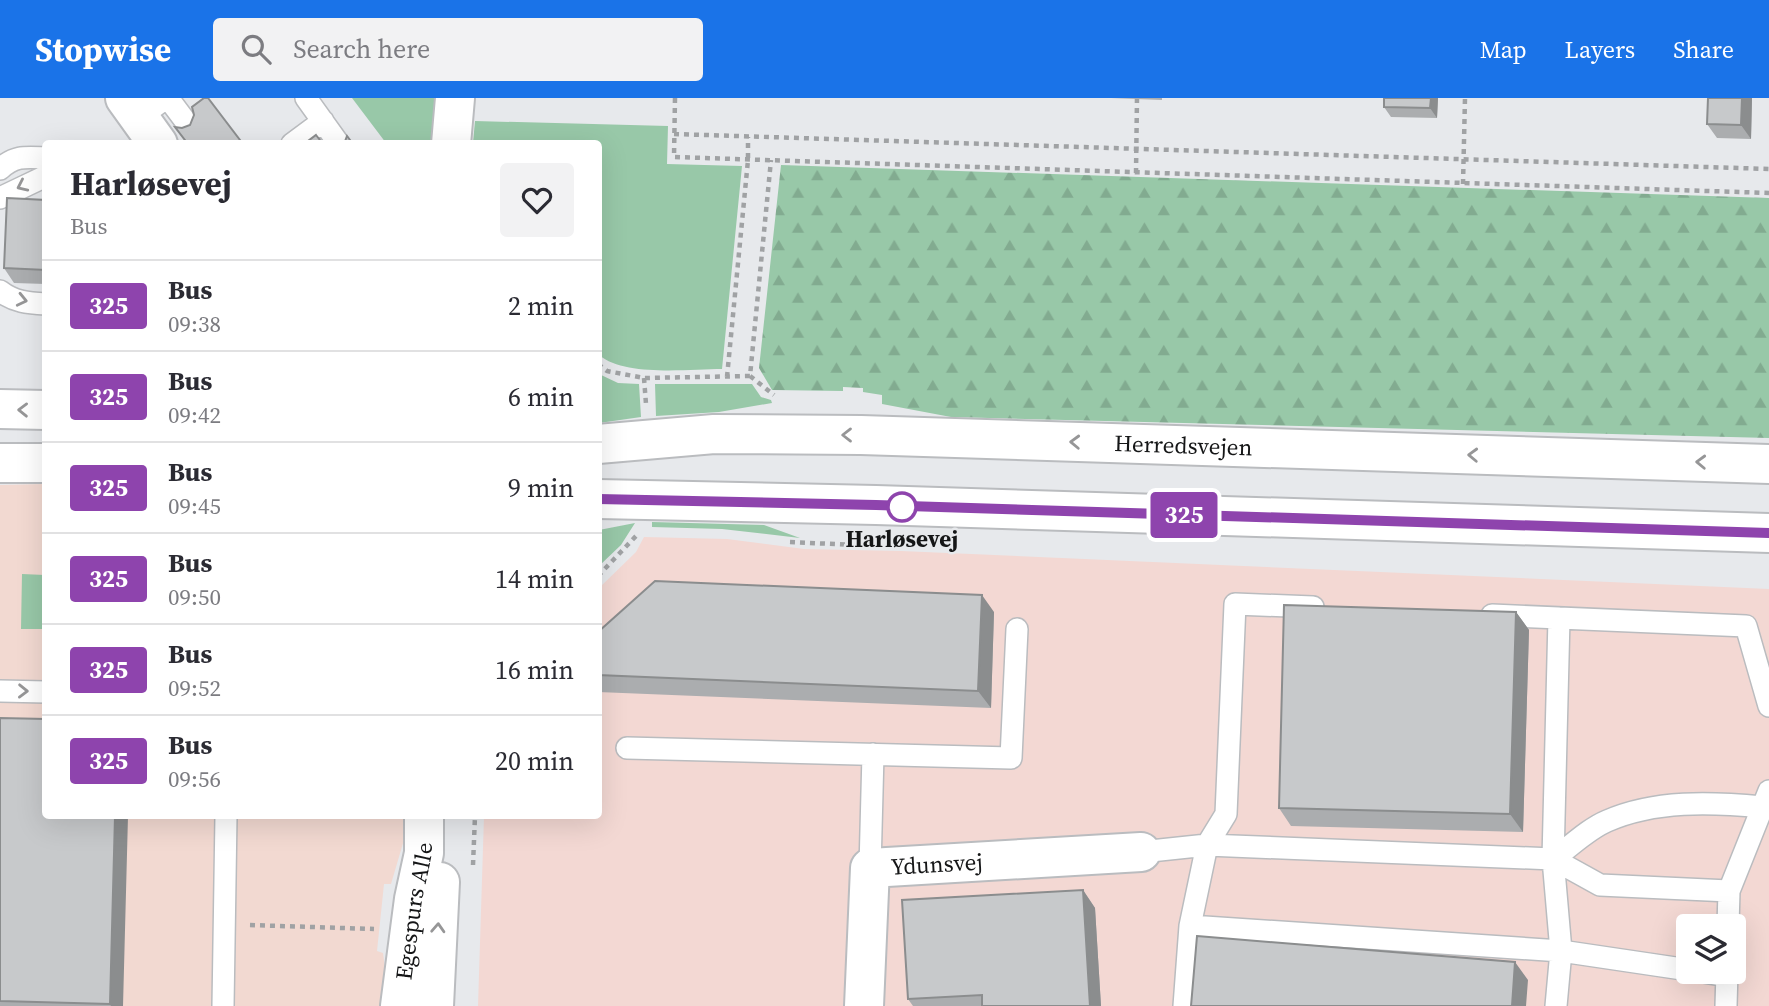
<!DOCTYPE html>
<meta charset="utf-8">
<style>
body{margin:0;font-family:"Source Serif 4",serif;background:#f2f2f3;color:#2b2b33;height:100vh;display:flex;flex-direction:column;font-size:26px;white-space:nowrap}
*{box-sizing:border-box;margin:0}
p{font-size:23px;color:#7c7c81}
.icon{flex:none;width:38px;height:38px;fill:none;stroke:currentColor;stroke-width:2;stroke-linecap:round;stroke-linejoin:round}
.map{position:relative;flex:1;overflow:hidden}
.sheet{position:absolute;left:42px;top:42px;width:560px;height:679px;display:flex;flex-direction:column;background:#fff;border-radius:7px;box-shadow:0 7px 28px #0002}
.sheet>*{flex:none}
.badge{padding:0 14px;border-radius:5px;font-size:24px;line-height:46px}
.tools{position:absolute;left:1676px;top:816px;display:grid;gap:14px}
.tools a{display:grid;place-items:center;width:70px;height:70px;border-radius:7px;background:#fff;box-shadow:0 7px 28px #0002;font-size:35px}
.map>.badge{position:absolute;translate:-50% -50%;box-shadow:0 0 0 4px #fff}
.round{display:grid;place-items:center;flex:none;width:74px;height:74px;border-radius:7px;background:#f2f2f3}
.headline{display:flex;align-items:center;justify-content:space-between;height:119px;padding:0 28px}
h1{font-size:33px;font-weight:700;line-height:52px}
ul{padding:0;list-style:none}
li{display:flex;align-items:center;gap:21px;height:91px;padding:0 28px;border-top:2px solid #e1e1e2}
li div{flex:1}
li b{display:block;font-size:26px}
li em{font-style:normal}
li .badge{min-width:77px;font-weight:700;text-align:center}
header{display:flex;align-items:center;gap:42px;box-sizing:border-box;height:98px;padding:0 35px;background:#1a73e8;color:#fff}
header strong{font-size:33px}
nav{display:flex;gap:38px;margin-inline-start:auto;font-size:24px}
.search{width:490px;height:63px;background:#f2f2f3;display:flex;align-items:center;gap:18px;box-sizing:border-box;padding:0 24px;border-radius:7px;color:#7c7c81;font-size:26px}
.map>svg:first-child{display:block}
.commercial{fill:#f2d9d1}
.industrial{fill:#f3d8d3;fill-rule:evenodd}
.green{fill:#98c8a8}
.forest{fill:url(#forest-firs)}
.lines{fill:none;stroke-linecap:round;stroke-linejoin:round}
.lane-casing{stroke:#babcbf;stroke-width:24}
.street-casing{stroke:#babcbf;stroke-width:42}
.secondary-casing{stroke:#babcbf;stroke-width:42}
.path{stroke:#a0a2a4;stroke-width:4.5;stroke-dasharray:5 5;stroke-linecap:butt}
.lane{stroke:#fff;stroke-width:21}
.street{stroke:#fff;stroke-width:38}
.secondary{stroke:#fff;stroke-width:38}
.wall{fill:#abadaf}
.shaded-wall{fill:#8b8d8e}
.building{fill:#c7c9cb;stroke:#8b8d8e;stroke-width:2}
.oneway{stroke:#969697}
.line-casing{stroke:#fff;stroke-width:16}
.line{stroke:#8e44ad;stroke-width:10}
.stop-dot{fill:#fff;stroke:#8e44ad;stroke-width:3.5}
.labels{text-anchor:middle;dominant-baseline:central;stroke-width:5;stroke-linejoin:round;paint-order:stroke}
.street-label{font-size:23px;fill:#151617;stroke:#e7e9ec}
.stop-label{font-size:23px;font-weight:bold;fill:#151617;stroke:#e7e9ec}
</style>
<header>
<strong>Stopwise</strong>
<div class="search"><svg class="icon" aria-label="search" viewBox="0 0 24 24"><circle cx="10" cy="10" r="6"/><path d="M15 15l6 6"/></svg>Search here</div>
<nav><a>Map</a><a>Layers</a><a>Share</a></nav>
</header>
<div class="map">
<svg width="1769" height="908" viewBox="0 0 1769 908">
<defs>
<pattern id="forest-firs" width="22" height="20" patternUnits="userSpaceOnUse" patternTransform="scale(1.75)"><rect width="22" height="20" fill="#98c8a8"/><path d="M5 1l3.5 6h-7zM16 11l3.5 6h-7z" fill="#82ab90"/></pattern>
</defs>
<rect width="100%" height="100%" fill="#e7e9ec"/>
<!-- commercial -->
<path class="commercial" d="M45,386L46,718H411L391,786H384L377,853L383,855L390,908H0V387Z"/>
<!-- industrial -->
<path class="industrial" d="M644,439L727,441L804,451L901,453L1769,491V908H478L484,718H598L599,490L636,454ZM1689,828H1734V873H1689Z"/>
<!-- green -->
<path class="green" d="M352,0H437L435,45H386Z
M475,23L668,28L667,66L742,68L722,271C688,271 625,279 599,257L598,46L473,45Z
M599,276L618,285L639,286L641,319L599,325Z
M655,286H752L761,299L771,302L772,305L719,314L656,318Z
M652,424L764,427L800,440L722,431L652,429Z
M635,425L621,447L599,468V432Z
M22,476L45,477V531H21Z"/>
<!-- forest -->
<path class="forest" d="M781,67L1769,100V340L951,319L882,306V297L863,294V290L843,289V293L772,292L759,270Z"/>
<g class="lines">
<defs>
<path id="lane" d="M168,0L186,24
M306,0L339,46
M140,19L166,0
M292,46L323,23
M0,71C15,57 26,59 46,60
M0,100L46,78
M0,193C14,204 28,205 46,206
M1492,517L1746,528L1769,608
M1559,520L1553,761L1561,853L1689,872
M0,593L46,594
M627,650L1011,660L1017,531
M1141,754L1207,747L1553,761L1600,787L1729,793L1769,693
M1553,761C1570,749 1588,731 1607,723C1655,702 1711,704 1762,709
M870,770L873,656
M1190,828L1207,747L1226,716L1235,506L1313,509
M1728,828L1729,793
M1697,873L1727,878
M223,908L226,718
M1184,908L1190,828L1561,853L1556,908
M1726,908L1727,873"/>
<g id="street">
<path d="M125,0L158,46"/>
<path id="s1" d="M864,908L870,770L1141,754"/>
</g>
<g id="secondary">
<path d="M451,46L455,0"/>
<path d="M0,311L46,312"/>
<path id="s2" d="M598,346L714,336L861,337L1769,366"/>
<path d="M0,365H46"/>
<path d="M598,401L876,407L1769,435"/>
<path id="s3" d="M400,908L414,801L424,755V718"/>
<path d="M434,908L440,784"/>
</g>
</defs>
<!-- lane casing -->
<use href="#lane" class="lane-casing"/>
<!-- street casing -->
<use href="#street" class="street-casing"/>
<!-- secondary casing -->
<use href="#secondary" class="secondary-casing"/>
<!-- path -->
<path class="path" d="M675,0L674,59L1769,95
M674,36L1769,71
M1136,75L1137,0
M1463,86L1465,0
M598,266L607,273L644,280L750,278L771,62
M750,278L774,297
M727,279L748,62V39
M644,280L646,306
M790,444L877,448V443
M598,478L636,438
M473,767L475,718
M250,827L374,831"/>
<!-- lane -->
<use href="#lane" class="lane"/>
<!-- street -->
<use href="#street" class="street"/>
<!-- secondary -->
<use href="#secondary" class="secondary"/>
</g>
<!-- wall -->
<path class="wall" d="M1111,0H1162V2Z
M1384,0H1438L1437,20L1391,19L1384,9Z
M1752,0L1751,41L1717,40L1707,26Z
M46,102V186L14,185L4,170Z
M994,514L991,610L598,594V534Z
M1516,514L1529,532L1523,734L1291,728L1279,710Z
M0,620L123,908H0Z
M1083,792L1095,810L1101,908H913L908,901Z"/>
<!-- shaded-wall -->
<path class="shaded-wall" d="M1431,0H1438L1437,20L1430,10Z
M1742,0H1752L1751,41L1741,27Z
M982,497L994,514L991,610L978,593Z
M1516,514L1529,532L1523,734L1510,716Z
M115,718H128L123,908H111L110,906Z
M1083,792L1095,810L1101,908H1090Z
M1515,864L1528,882L1526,908H1512Z"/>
<!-- building -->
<path class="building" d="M204,0H208L243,46H188L175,29L182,30L190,27L194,17L192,9Z
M1384,0H1431L1430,10L1384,9Z
M1708,0H1742L1741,27L1707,26Z
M316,37L323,46H304Z
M347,38L353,46H344Z
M7,100L46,102V172L4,170Z
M655,483L982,497L978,593L598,577V534Z
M1284,507L1516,514L1510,716L1279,710Z
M0,620L46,621V718H115L110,906L0,903Z
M1083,792L1090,908H982V897L908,901L902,802Z
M1197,838L1515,864L1512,908H1191Z"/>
<!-- one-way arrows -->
<defs><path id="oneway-chevron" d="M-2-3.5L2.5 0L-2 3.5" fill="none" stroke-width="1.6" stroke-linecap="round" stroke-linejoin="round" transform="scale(1.75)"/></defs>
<g class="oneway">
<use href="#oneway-chevron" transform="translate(22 88) rotate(155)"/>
<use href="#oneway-chevron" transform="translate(22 202) rotate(13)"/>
<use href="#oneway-chevron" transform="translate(23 312) rotate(-179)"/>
<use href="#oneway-chevron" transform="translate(847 337) rotate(-180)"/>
<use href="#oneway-chevron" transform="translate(1075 344) rotate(-178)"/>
<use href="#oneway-chevron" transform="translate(1473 357) rotate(-178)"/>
<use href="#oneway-chevron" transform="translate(1701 364) rotate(-178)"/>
<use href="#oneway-chevron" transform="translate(23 593) rotate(1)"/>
<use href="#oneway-chevron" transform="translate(438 830) rotate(-87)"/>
</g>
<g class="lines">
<defs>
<path id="line" d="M598,401L876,407L1769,435"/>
</defs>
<!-- line casing -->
<use href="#line" class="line-casing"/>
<!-- line -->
<use href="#line" class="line"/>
</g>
<!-- markers -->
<circle class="stop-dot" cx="902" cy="409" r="14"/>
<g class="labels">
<!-- street labels -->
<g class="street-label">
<text stroke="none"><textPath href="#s2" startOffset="586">Herredsvejen</textPath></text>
<text stroke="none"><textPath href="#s1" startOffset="205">Ydunsvej</textPath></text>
<text stroke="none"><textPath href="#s3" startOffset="96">Egespurs Alle</textPath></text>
</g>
<!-- stop labels -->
<g class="stop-label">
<text x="902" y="441">Harløsevej</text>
</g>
</g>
</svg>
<div class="tools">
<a><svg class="icon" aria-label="layers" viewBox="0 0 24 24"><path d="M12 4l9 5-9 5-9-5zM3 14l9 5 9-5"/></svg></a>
</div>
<b class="badge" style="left:1184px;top:417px;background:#8e44ad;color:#fff">325</b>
<section class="sheet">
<div class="headline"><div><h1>Harløsevej</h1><p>Bus</p></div><a class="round"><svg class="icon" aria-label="heart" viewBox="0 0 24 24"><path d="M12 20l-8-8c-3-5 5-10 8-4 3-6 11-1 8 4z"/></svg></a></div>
<ul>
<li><span class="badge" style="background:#8e44ad;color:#fff">325</span><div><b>Bus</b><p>09:38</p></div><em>2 min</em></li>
<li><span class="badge" style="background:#8e44ad;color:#fff">325</span><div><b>Bus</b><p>09:42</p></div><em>6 min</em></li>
<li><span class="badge" style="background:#8e44ad;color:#fff">325</span><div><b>Bus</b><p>09:45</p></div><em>9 min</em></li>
<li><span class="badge" style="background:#8e44ad;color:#fff">325</span><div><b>Bus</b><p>09:50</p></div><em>14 min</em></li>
<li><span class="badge" style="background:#8e44ad;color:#fff">325</span><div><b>Bus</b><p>09:52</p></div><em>16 min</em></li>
<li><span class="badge" style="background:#8e44ad;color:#fff">325</span><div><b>Bus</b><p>09:56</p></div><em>20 min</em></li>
</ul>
</section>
</div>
